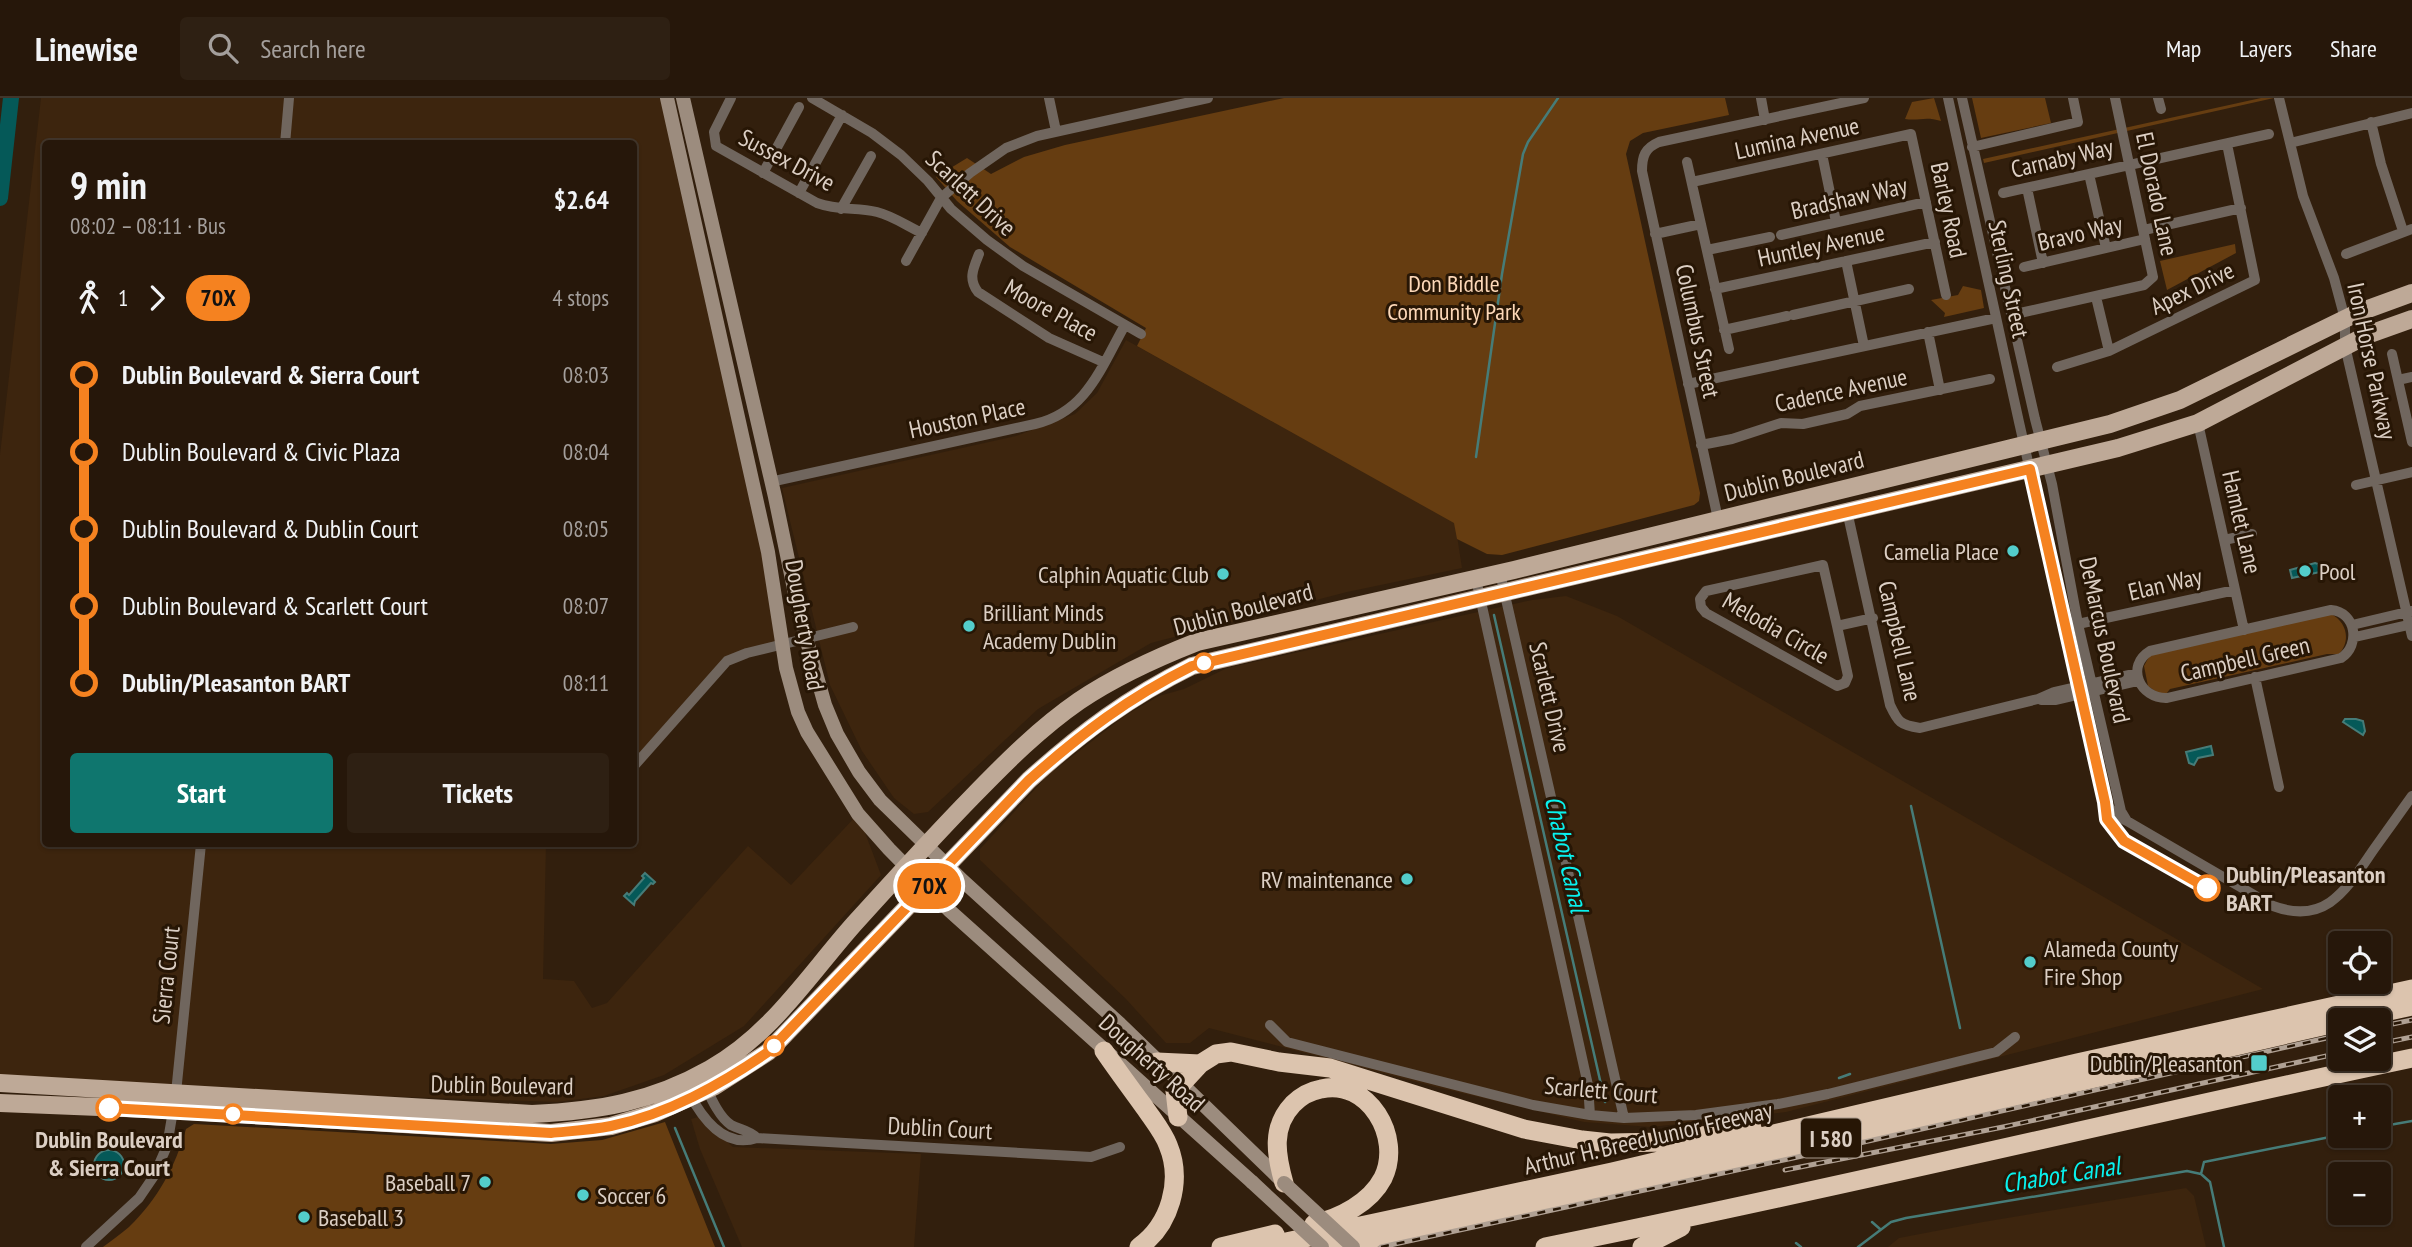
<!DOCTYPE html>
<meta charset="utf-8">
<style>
body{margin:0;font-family:"PT Sans Narrow",sans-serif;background:#2e2013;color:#f1f3f6;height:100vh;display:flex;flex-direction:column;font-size:26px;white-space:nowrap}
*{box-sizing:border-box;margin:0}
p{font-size:23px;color:#a49f9c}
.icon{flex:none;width:38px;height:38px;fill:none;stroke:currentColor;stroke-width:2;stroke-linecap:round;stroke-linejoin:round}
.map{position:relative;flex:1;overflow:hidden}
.drawer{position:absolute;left:42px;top:42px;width:595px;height:707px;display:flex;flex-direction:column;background:#26170a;border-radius:7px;box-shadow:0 2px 5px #0004,0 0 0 2px #42362b}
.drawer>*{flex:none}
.badge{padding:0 14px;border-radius:23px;font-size:24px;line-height:46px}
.tools{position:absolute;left:2328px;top:833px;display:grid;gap:14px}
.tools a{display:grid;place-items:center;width:63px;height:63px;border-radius:7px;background:#26170a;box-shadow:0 2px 5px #0004,0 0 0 2px #42362b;font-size:35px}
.map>.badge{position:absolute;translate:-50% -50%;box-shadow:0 0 0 4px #fff}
.legs{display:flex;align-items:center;gap:10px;height:77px;padding:0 28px;font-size:23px}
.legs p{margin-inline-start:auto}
.headline{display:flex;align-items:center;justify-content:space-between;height:119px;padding:0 28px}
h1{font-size:38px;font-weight:600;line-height:52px}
.primary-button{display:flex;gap:14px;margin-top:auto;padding:14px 28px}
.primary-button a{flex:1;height:80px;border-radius:7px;background:#0f766e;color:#fff;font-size:28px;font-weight:600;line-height:80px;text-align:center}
.primary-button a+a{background:#2e2013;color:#f1f3f6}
ul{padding:0 28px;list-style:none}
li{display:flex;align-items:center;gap:24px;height:77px;font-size:26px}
li i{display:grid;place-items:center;width:10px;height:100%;margin:0 9px;background:currentColor}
li i::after{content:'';width:18px;height:18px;margin:-9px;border:5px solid;border-radius:50%;background:#26170a}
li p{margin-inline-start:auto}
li:first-child i{background:linear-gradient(#0000 50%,currentColor 0)}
li:last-child i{background:linear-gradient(currentColor 50%,#0000 0)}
header{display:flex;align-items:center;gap:42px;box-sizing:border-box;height:98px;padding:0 35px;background:#26170a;border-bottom:2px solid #42362b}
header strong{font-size:33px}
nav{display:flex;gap:38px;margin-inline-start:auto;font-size:24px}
.search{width:490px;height:63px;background:#2e2013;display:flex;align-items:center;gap:18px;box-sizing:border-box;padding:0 24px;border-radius:7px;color:#a49f9c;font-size:26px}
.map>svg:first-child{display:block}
.built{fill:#3d250e}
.green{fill:#663d11}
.water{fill:#055958;stroke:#467c78;stroke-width:2}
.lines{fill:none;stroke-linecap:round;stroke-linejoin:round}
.stream{stroke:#467c78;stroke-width:2.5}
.river{stroke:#055958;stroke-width:16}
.street{stroke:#70665e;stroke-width:10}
.secondary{stroke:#9c8c7e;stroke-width:14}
.primary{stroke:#bea997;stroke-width:18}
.highway{stroke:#dcc4ae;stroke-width:19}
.rail-casing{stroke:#b0a194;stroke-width:5}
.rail{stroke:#271605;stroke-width:2.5;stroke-dasharray:8;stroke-linecap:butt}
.secondary-bridge{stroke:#9c8c7e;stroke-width:14}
.line-1-casing{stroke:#fff;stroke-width:16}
.line-1{stroke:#f58220;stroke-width:10}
.poi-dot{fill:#53cdcb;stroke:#271605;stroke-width:2.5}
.stop-1-dot{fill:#fff;stroke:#f58220;stroke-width:3.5}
.labels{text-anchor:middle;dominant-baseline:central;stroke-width:6;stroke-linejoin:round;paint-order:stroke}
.shield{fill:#271605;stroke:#a6988b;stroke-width:2}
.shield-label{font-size:23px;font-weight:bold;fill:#dccfc4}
.street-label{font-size:24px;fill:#dccfc4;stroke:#271605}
.park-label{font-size:24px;fill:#fdd8b8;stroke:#271605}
.poi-label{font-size:24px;fill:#dccfc4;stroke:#271605;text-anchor:end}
.stop-label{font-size:24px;font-weight:bold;fill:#dccfc4;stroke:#271605;text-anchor:start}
.water-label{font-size:26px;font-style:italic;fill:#08f1ee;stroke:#271605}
</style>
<header>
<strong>Linewise</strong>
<div class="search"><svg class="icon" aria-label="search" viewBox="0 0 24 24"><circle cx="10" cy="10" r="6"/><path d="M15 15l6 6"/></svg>Search here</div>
<nav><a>Map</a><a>Layers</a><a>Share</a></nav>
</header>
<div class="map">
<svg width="2412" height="1149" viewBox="0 0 2412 1149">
<rect width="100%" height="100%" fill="#321f0d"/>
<!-- built -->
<path class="built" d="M41,0H667L783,547L727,563L634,668V46H46V746H546L543,881L574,883L592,910L607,905L748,748L791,787L858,716L881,777L744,928L664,977L604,998L557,1004L0,985V357Z
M1126,242L1455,425L1462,470L1347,494L1151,545L1038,611L928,714L914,716L894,700L862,653L830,587L782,390L1016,338L1075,316L1097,295Z
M1566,498L1617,518L2263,891L1786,1014L1651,1029L1584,1024L1436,989L1209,930L1190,945H1166L1126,901L980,762V751L1048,677L1126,617L1159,598L1184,591L1227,570L1532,502Z
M698,1019L733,1049L921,1056L914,1149H742L700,1051L691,1021Z
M2186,1090L2194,1098L2206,1149H1888L1899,1140L1983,1124Z"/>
<!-- green -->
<path class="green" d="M1284,0H1725L1729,17L1643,35L1630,43L1626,56L1700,395L1699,403L1694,407L1502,457L1487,456L1457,441L1454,425L1137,248L1146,230L1010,149L957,103L936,79L967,60L991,76L1024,59L1065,47Z
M1934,0L1941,23C1925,18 1920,23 1905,21L1912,4Z
M1972,0H2045L2051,25L1981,40Z
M2261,0H2274L1984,65L1983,61Z
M2235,146L2236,155L2167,192L2160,163Z
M1963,188L1981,192L1984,210L1944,219L1945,215L1931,202L1958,197Z
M2331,516C2347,524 2351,543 2339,556H2327L2170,591L2166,596L2161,597L2148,588L2144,568L2151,555Z
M665,1024L715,1149H103C112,1142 121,1136 129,1129C158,1101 175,1069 186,1031L194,1026L551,1046L602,1042Z"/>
<!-- water -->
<path class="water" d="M2315,465L2318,466L2320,474L2292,480L2290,472Z
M2345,621H2356L2363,623L2365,633L2363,637L2343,624Z
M2211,648L2213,657L2198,660L2194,667L2189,665L2186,654Z
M645,775L655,784L653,786L651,785L635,803L634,807L624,798L627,795L629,797L644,780L642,778Z
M94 1067a15 15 0 1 1 30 0a15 15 0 1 1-30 0Z"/>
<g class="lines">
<!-- stream -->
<path class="stream" d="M1476,359L1502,176L1523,56L1528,44L1558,0
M1494,517L1605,1004
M1911,708L1960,930
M1839,980L1850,976
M2378,1029L2412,1023
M675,1030L724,1149
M2201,1076L2204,1064L2340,1037
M1872,1124L1880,1131
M1796,1145L1801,1149
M1858,1149L1891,1124L1906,1120L2187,1073L2201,1076L2210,1084L2224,1149"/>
<!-- river -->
<path class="river" d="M0,100L11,0"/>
<!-- street -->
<path class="street" d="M731,0L714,34L716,48L817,105C839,113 856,109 877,114C893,118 907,128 922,135
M812,0L872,35L901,57L928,83L951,111L987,142L1023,168L1141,236
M1049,0L1056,33
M1761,0L1765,22
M1948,0L2019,324L2100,683C2104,701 2108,716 2127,723L2273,808C2327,828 2347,790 2374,751C2387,733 2399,716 2412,698
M1962,0L2035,321L2052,386L2078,526L2111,669L2121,713L2127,723
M2158,0L2161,11
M2279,0L2303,98L2334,180L2345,221V248L2412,538
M2371,24L2381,66L2403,133
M2290,45L2412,15
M285,46L289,0
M1972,49L2078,24L2073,0
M1822,56L1836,124
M1687,64L1729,251
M763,75L799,9
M2089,76L2106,150
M1692,84L1911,36L1946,197
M2027,90L2043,165
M799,95L842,17
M2003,95L2269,36
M841,111L871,58
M2144,132L2241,110
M1655,136L1701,126
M1781,137L1926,104
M1707,152L1770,139
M979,156C973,171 968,181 978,194L1049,240L1103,264
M2346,156L2412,131
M906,163L941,100L970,75L1006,50L1037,38L1208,0
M1846,163L1864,248
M2024,169L2145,141
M1715,191L1935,144
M2096,199L2109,253
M1793,217L1909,191
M2011,217L2144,187L2153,179L2115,0
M1724,232L1787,218
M1928,234L1940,292
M2392,256L2412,344
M2057,269L2109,253L2255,182L2227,46
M2398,282L2412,279
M1688,286L1996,220
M2198,325L2244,532
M1701,347L1732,341L1781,325L1803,326L1847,316L1860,308L1990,281
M770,384L1035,326C1087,314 1101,269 1125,227
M2356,387L2412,374
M1847,413L1890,607C1898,624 1900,627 1920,630L2038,601L2054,594L2137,575
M1718,421L1642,73C1642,58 1645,50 1659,44L1864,0
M2224,442L2252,436
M1500,475L1624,1020
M1476,481L1588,987L1590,1017
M2331,512C2356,514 2361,547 2341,560L2167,600C2140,601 2125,568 2150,553Z
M2073,524L2078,526L2235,492
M2352,527L2411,513
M1837,528L1823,467L1706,493L1700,501L1701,509L1706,515L1837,588L1845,585L1848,578L1837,528L1873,520
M2355,539L2412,526
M2255,579L2279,689
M2041,602H2056L2138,583
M634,668L727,563L747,555L853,529
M1270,927L1287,944L1533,1007L1590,1017L1624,1020L1696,1017L1778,1006L1828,996L1996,954L2015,939
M705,987C711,1000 719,1019 731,1027C741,1032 749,1032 757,1040
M689,995C702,1020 724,1051 757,1040L1091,1059L1120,1049
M86,1149L139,1100L154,1078L167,1048L176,995L201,746"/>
<!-- secondary -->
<path class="secondary" d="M667,0L768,454L786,570L798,614L807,634L858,716L889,751L950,813L1252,1084
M683,0L775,399L799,515L825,607L837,636L859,674L880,702L963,783L1120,926L1283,1084"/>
<!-- primary -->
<path class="primary" d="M0,985L532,1016C598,1013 652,1004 710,971C772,936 808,878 854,826C893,783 932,740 973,698C1006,664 1040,630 1079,603C1116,578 1156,560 1197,544L1514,472L2110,326L2180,302L2357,215L2412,195
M0,1005L173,1012L551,1035L611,1028L655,1015L715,988L768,954L1029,682C1081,635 1129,599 1192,568L2118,350L2198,325L2367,237L2412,221"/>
<!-- highway -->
<path class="highway" d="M2348,922L2412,908
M1104,953C1117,972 1131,991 1145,1010C1153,1022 1163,1034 1168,1047C1183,1083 1170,1127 1139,1149
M1157,964L1200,966
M1178,1019L1175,993L1200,966L1216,956L1231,954L1279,964L1330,970L1524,1031L1582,1042L1610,1045L1665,1044L1752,1030
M1284,1085C1276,1057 1271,1029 1293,1006C1301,998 1310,993 1321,991C1368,980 1403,1039 1383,1080C1370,1105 1340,1120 1314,1126
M1221,1149L1275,1136
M1263,1149L1612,1074L2077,965L2412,891
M1332,1149L1732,1063L2340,924
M1545,1149C1835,1091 2123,1021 2412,960
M1642,1149L1681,1129"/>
<defs>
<path id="rail" d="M2378,929L2412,922
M2378,946L2412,939
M1785,1072L2003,1029L2340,955
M1381,1149L1793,1060L2340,937"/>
</defs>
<!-- rail casing -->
<use href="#rail" class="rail-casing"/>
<!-- rail -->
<use href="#rail" class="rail"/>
<!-- secondary-bridge -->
<path class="secondary-bridge" d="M1252,1084L1322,1149
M1284,1085L1353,1149"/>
</g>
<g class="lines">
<defs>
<path id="line-1" d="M109,1010L551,1035C571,1033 591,1032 611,1028C668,1016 720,987 768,954L1029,682C1082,635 1128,600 1192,568L2030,371L2105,704L2107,721L2124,743L2207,790"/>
</defs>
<!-- line-1 casing -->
<use href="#line-1" class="line-1-casing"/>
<!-- line-1 -->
<use href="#line-1" class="line-1"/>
</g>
<!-- markers -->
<g class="poi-dot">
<circle cx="2013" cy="453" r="7"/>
<circle cx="2305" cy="473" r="7"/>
<circle cx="1223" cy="476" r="7"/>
<circle cx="969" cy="528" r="7"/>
<circle cx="1407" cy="781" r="7"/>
<circle cx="2030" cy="864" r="7"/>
<rect x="2250" y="956" width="18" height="18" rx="3.5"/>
<circle cx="485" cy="1084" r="7"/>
<circle cx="583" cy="1097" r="7"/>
<circle cx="304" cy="1119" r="7"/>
</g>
<g class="stop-1-dot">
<circle cx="1204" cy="565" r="9"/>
<circle cx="2207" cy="790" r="12"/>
<circle cx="774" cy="948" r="9"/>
<circle cx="109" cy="1010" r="12"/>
<circle cx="233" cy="1016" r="9"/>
</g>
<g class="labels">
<!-- shield labels -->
<rect class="shield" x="1801" y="1020.5" width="60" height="39" rx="5"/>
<g class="shield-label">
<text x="1831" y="1040">I 580</text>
</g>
<!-- street labels -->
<g class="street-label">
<text transform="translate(1797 40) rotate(-12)">Lumina Avenue</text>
<text transform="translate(2062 60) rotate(-13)">Carnaby Way</text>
<text transform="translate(787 62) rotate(28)">Sussex Drive</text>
<text transform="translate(971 95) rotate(43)">Scarlett Drive</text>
<text transform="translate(2157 96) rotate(78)">El Dorado Lane</text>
<text transform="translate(1849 100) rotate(-13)">Bradshaw Way</text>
<text transform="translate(1949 112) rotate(78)">Barley Road</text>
<text transform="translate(2080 135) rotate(-13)">Bravo Way</text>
<text transform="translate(1821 147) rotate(-12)">Huntley Avenue</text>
<text transform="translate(2009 181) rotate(78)">Sterling Street</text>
<text transform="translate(2192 190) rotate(-26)">Apex Drive</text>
<text transform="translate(1051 212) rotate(29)">Moore Place</text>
<text transform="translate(1698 233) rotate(78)">Columbus Street</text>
<text transform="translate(2372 263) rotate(78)">Iron Horse Parkway</text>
<text transform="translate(1841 292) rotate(-12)">Cadence Avenue</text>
<text transform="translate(967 320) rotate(-12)">Houston Place</text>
<text transform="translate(1794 378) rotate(-14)">Dublin Boulevard</text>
<text transform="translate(2242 424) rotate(77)">Hamlet Lane</text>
<text transform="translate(2165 486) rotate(-13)">Elan Way</text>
<text transform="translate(1243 511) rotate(-15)">Dublin Boulevard</text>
<text transform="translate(805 527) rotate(80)">Dougherty Road</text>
<text transform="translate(1776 530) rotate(30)">Melodia Circle</text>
<text transform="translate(2105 542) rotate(78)">DeMarcus Boulevard</text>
<text transform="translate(1900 543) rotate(77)">Campbell Lane</text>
<text transform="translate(2245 561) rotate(-13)">Campbell Green</text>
<text transform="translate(1550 599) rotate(77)">Scarlett Drive</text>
<text transform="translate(166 877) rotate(-84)">Sierra Court</text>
<text transform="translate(1152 965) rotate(42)">Dougherty Road</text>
<text transform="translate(502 987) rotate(1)">Dublin Boulevard</text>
<text transform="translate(1601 992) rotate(5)">Scarlett Court</text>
<text transform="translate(940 1030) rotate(3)">Dublin Court</text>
<text transform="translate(1648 1040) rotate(-13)">Arthur H. Breed Junior Freeway</text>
</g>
<!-- park labels -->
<g class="park-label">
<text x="1454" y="185">Don Biddle<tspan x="1454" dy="28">Community Park</tspan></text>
</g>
<!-- poi labels -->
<g class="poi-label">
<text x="1999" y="453">Camelia Place</text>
<text x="2319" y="473" text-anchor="start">Pool</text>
<text x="1209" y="476">Calphin Aquatic Club</text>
<text x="983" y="514" text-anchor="start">Brilliant Minds<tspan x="983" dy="28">Academy Dublin</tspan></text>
<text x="1393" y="781">RV maintenance</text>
<text x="2044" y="850" text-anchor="start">Alameda County<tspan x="2044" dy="28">Fire Shop</tspan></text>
<text x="2243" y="965">Dublin/Pleasanton</text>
<text x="471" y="1084">Baseball 7</text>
<text x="597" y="1097" text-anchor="start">Soccer 6</text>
<text x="318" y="1119" text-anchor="start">Baseball 3</text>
</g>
<!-- stop labels -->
<g class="stop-label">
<text x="2226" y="776">Dublin/Pleasanton<tspan x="2226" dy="28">BART</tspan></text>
<text x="109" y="1041" text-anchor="middle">Dublin Boulevard<tspan x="109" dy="28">&amp; Sierra Court</tspan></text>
</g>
<!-- water labels -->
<g class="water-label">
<text transform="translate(1567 756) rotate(77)">Chabot Canal</text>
<text transform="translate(2061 1076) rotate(-9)">Chabot Canal</text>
</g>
</g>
</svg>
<div class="tools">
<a><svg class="icon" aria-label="locate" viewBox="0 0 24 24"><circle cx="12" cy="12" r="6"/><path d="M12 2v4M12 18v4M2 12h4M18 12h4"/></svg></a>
<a><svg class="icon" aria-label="layers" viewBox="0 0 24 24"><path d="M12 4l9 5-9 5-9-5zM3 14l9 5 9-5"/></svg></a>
<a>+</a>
<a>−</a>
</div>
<b class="badge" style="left:929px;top:788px;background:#f58220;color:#111">70X</b>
<section class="drawer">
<div class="headline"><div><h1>9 min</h1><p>08:02 – 08:11 · Bus</p></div><b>$2.64</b></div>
<div class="legs"><svg class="icon" aria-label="walk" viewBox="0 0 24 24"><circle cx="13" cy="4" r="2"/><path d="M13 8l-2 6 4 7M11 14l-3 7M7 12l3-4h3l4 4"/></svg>1<svg class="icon" aria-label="forward" viewBox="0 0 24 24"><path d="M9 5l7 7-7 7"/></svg><b class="badge" style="background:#f58220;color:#111">70X</b><p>4 stops</p></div>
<ul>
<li><i style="color:#f58220"></i><b>Dublin Boulevard &amp; Sierra Court</b><p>08:03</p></li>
<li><i style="color:#f58220"></i><span>Dublin Boulevard &amp; Civic Plaza</span><p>08:04</p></li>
<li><i style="color:#f58220"></i><span>Dublin Boulevard &amp; Dublin Court</span><p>08:05</p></li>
<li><i style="color:#f58220"></i><span>Dublin Boulevard &amp; Scarlett Court</span><p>08:07</p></li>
<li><i style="color:#f58220"></i><b>Dublin/Pleasanton BART</b><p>08:11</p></li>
</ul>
<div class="primary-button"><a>Start</a><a>Tickets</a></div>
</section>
</div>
